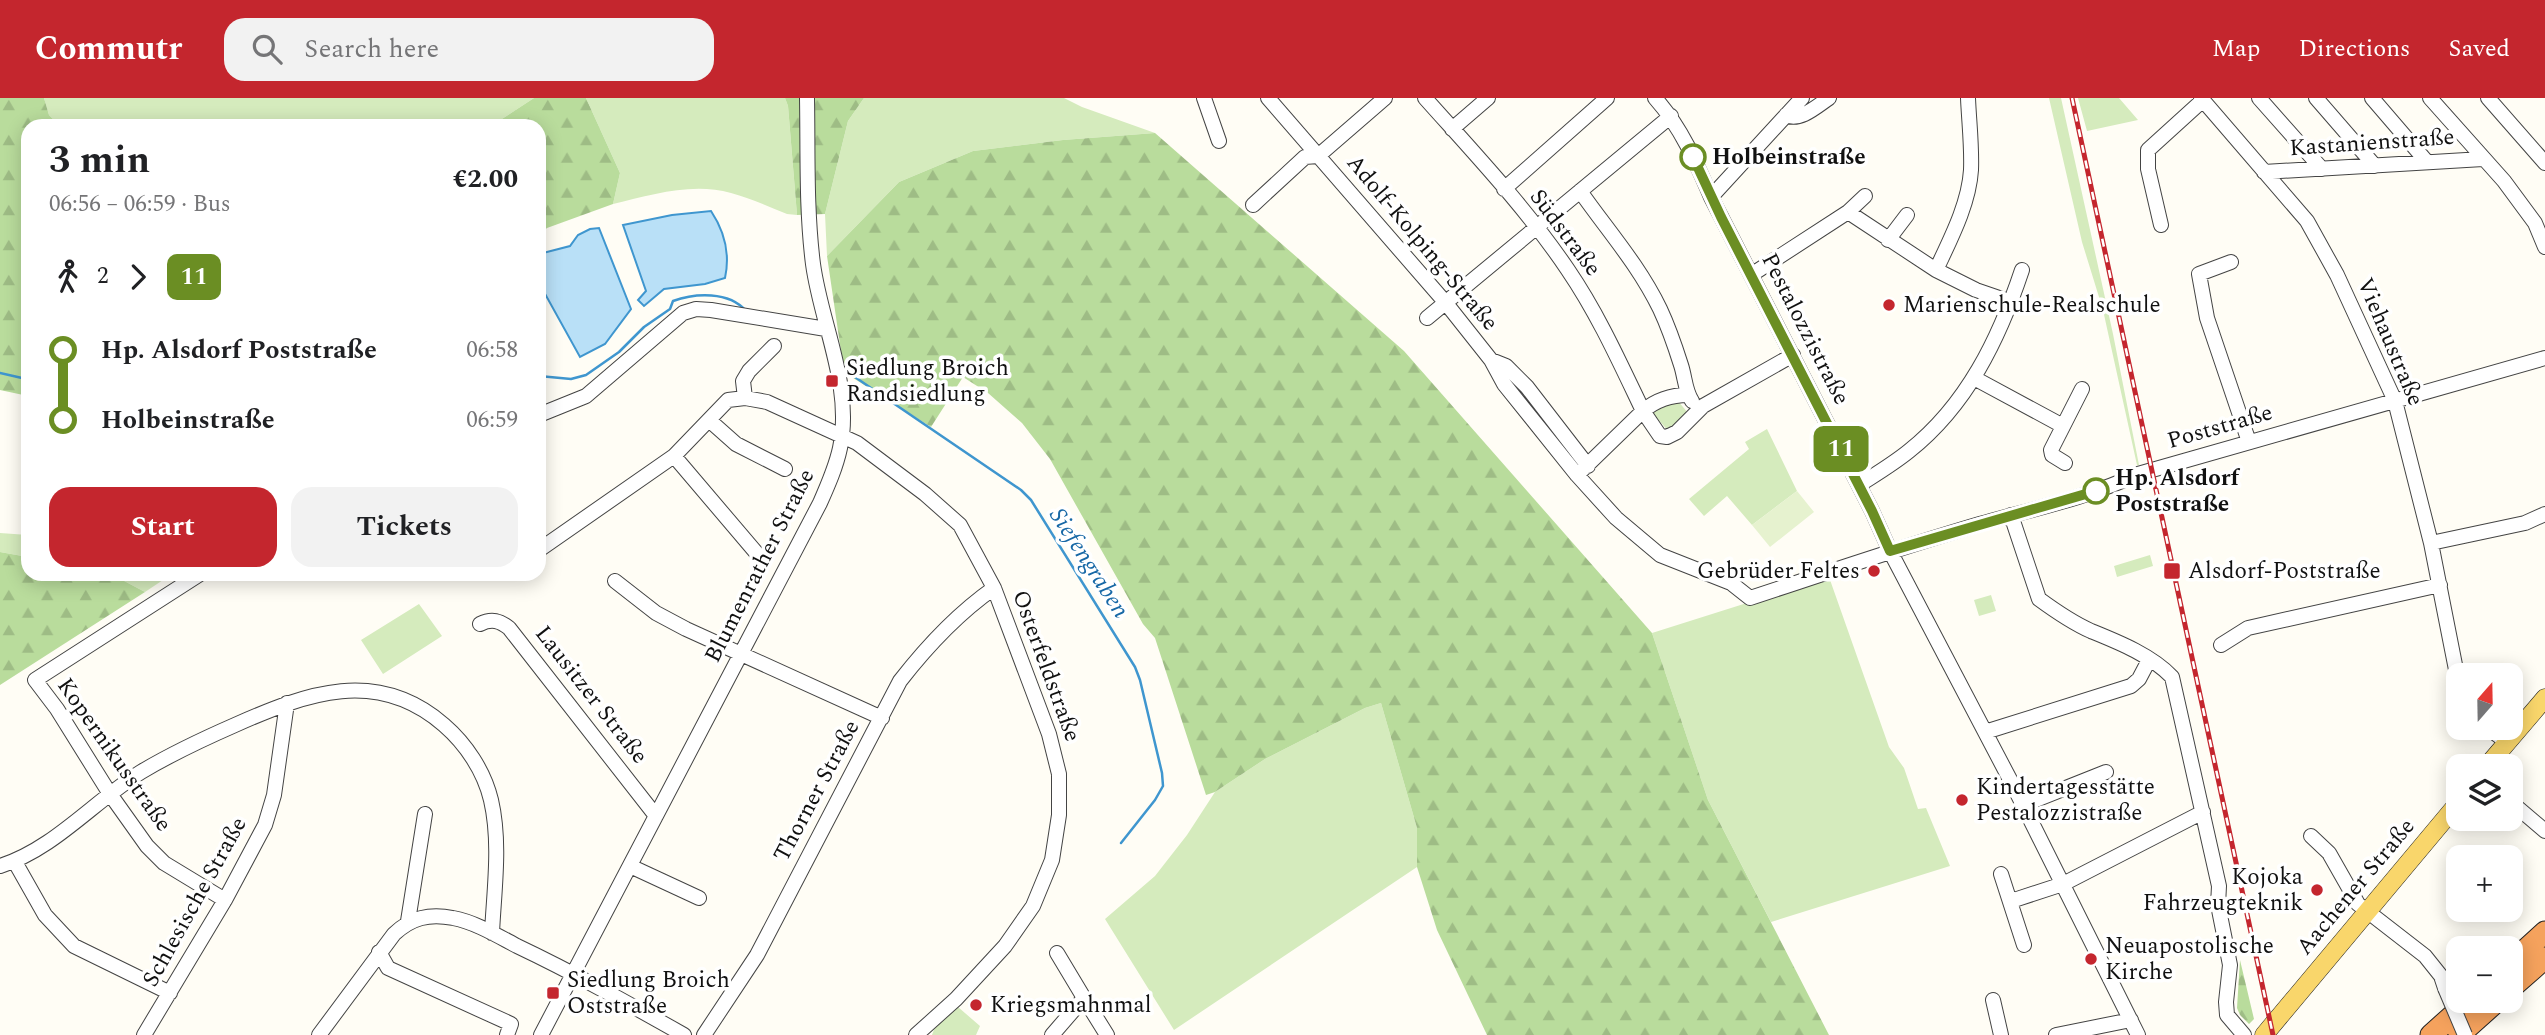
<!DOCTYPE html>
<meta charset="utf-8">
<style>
body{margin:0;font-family:Spectral,serif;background:#f2f2f2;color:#202124;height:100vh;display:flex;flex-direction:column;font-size:26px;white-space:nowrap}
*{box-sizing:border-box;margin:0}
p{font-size:23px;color:#757577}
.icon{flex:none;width:38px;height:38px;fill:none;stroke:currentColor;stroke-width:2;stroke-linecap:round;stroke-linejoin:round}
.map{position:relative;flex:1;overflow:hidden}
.drawer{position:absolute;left:21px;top:21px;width:525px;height:462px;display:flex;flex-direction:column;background:#fff;border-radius:21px;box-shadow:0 4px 18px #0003}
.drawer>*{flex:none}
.badge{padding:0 14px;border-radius:10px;font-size:24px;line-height:46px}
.needle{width:46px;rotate:20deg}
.tools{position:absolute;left:2446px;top:565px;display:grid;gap:14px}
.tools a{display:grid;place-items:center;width:77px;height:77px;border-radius:14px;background:#fff;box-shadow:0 4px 18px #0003;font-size:35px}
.map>.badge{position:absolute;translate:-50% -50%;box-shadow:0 0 0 4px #fff}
.legs{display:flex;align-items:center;gap:10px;height:77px;padding:0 28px;font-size:23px}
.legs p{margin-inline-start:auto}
.head{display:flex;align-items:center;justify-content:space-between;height:119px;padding:0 28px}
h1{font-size:38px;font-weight:700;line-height:52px}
.button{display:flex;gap:14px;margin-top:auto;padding:14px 28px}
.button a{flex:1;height:80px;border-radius:21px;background:#c4262e;color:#fff;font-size:28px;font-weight:700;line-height:80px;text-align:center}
.button a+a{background:#f2f2f2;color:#202124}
ul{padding:0 28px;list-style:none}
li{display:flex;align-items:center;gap:24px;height:70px;font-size:26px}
li i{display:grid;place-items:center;width:10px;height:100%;margin:0 9px;background:currentColor}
li i::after{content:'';width:18px;height:18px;margin:-9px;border:5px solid;border-radius:50%;background:#fff}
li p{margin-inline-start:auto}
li:first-child i{background:linear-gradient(#0000 50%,currentColor 0)}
li:last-child i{background:linear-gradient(currentColor 50%,#0000 0)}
header{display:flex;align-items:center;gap:42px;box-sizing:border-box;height:98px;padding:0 35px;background:#c4262e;color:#fff}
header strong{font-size:33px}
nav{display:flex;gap:38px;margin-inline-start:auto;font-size:24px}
.search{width:490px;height:63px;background:#f2f2f2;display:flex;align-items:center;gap:18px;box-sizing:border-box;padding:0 24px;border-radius:21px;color:#757577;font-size:26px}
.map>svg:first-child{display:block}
.grass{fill:#d5ebbd}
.forest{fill:url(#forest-firs)}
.pitch{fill:#e6f2cf}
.water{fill:#b9e0f7;stroke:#3f96cf;stroke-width:2}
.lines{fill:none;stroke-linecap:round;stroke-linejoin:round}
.stream{stroke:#3f96cf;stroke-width:2.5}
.minor-casing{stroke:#444;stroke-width:16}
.major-casing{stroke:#222;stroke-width:19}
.highway-casing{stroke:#222;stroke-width:23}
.minor{stroke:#fff;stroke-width:14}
.major{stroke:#f9d66b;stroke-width:18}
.highway{stroke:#f5a25d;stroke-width:21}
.rail-casing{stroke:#c4262e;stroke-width:5}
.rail{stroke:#fff;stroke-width:2.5;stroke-dasharray:8;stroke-linecap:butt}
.minor-bridge-casing{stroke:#444;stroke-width:16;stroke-linecap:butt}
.minor-bridge{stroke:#fff;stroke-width:14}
.line-1-casing{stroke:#fff;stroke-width:16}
.line-1{stroke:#6b8e23;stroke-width:10}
.stop-1-dot{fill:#fff;stroke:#6b8e23;stroke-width:3.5}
.poi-dot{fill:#c4262e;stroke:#fff;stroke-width:2.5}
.labels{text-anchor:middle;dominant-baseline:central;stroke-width:7;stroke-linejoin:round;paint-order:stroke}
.street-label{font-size:23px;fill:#111;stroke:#fff}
.stop-label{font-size:23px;font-weight:bold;fill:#111;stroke:#fff;text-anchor:start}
.poi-label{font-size:23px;fill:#111;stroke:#fff;text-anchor:start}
.water-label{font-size:24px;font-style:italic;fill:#1768a6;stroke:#fff}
</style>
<header>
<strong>Commutr</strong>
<div class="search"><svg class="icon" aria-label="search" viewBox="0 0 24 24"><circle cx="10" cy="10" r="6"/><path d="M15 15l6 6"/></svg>Search here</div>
<nav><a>Map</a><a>Directions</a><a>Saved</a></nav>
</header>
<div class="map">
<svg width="2545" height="937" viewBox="0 0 2545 937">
<defs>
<pattern id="forest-firs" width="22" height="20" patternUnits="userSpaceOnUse" patternTransform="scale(1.75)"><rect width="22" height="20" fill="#b9dc9c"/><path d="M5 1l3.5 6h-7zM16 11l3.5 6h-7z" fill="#9ebc85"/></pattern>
</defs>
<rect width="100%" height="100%" fill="#fffdf5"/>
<!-- grass -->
<path class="grass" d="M44,0H534L491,28H60L49,17Z
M586,0H785L788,8L797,117L787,116C769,109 750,100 731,95C692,84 651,97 613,106L620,75Z
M864,0H1064L1082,9L1155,35L1063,42L973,53L899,84L827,158L825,116L848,23Z
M2049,0H2061L2113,236L2139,367H2137L2103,212L2082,144Z
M2078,0H2119L2138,22L2087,33Z
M1678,303L1688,315L1670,335L1650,312Z
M1767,331L1797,393L1752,427L1727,398L1704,418L1689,401L1749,351L1745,344Z
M0,435L28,437V459L0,454Z
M2150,457L2153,468L2117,479L2114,468Z
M111,476H172L145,494Z
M1829,479L1889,649L1904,670L1918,711L1926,710L1950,768L1771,824L1708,702L1652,535Z
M1991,497L1996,513L1979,518L1974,502Z
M419,506L442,538L383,576L361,542Z
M1381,605L1417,730V769L1174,932L1105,821L1155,778L1187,737L1215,694L1265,661L1365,610Z
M958,909L980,928L976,937H932L935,929Z"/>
<!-- forest -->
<path class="forest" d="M0,0H44L49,17L60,28H28V298L0,292Z
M534,0H586L620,75L613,106L547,130L539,137V28H491Z
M785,0H864L848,23L825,116L797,117L788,8Z
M1155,35L1404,253L1652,535L1708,702L1829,937H1487L1437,832L1417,769V730L1381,605L1365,610L1265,661L1215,694L1206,697L1155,540L1143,526L1050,361L1022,325L988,295L963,279L931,329L850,278L842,260L827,158L899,84L973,53L1063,42Z
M0,454L28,459V476H111L145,494L0,587Z
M2240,862L2254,921L2249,926L2240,917L2237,910Z"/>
<!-- pitch -->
<path class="pitch" d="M1797,393L1814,414L1770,449L1752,427Z"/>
<!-- water -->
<path class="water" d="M711,113C725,134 730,157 725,180L705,186L664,191L644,208L638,202L646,193L623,127L672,117Z
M599,130L631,211L605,246L580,259L539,185V156L570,148L578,137L590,131Z"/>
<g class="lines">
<!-- stream -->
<path class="stream" d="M0,275L22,280L28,285
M849,275L1021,392L1031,402L1135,569L1140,582L1162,675L1163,688L1155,702L1121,745
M539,278L571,281L586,277L619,254L644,229L670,211L673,203C695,195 729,193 746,213"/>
<defs>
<path id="minor" d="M1204,0L1219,43
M1268,0L1445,204L1491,262L1504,286L1577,377L1616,420L1660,457L1731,485L1750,500C1826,475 1902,449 1980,426C2033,411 2087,400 2138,376L2545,260
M1425,0C1474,55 1527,111 1568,172C1598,216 1620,265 1643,313C1656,302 1671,297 1688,297
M1655,0C1681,29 1696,64 1711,99L1872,413L1890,453L2016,693L2138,937
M2201,0L2307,123L2337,177L2395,303L2431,445L2459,587
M2259,0L2322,71
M2316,0L2375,68
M2372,0L2427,64
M2430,0L2504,83L2535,125L2545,149
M2488,0L2545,65
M1786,17C1800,24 1817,8 1829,0
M1452,31L1488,0
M2264,74L2483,61
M1504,91L1607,0
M1580,93C1608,133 1638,166 1660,211C1668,228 1675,248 1681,267C1685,279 1685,293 1692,303
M1711,99L1802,0
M1253,107L1305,59L1318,58L1385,0
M1848,114L1936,172L1976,192L2011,204
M2161,127L2148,71V52L2203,2
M1888,142L1907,117
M2231,164L2199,176L2207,220L2249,344
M1936,172C1950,142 1969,106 1971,72C1972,48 1969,24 1968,0
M1751,177L1848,114L1865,98
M1427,220L1671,18
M1491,262L1506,268L1527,289L1588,368
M1974,280L2063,328
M745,300L743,283L749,273L774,248
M539,317L586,298L683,215L696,211L711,212L826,231
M709,322L736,346L785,371
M674,358L759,458
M2065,365L2052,357L2051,352L2082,291
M1577,377L1643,313L1660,338L1667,339L1677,334L1703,308L1793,257
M1859,387C1876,376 1893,366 1909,353C1967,307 1999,241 2022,172
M2011,417L2039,501C2054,512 2073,525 2091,533C2118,544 2151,557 2172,579L2219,788L2218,807L2230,867L2226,904L2227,917L2244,937
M2431,445L2525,425L2545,416
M539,452L674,358L728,302L745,300L767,304L857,345L925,396L960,427L994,490L1049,636L1059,676V717L1052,762L1033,808L1005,848L956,901L916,937
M200,476L35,582L57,611L110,696L147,748L164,765L225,802
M615,483L656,515L686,531L882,620
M480,526C492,520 500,523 509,530L656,718
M2221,547L2248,530L2440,487
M2488,630L2507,644
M1985,634L2131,588L2139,581L2149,562
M2511,704L2545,733
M2023,707L2106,674
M2311,738L2329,755L2358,806L2425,858L2441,878L2445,890
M15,764L45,817L74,848L170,895
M0,768C54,751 93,704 141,674C171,656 203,641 235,627C307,595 377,569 444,627C466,646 484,673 491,702C501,745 494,792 492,835
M630,768L699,800
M2001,776L2024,847
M2011,803L2063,786L2203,714
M408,823L425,716
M379,854L388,870L511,926L507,937
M1084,900L1107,937
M1993,902L2001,937
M144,937L225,802L265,727L274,697L287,605
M319,937L394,836C411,820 429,815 453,820C475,824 498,838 517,848C574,875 629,906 684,937
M541,937L820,405C828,387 836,369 840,350C853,288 821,226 813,166C806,111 808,55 807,0
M704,937L757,857L900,583C928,547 957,516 994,490
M1052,937L1084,900L1057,855
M2056,937L2131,922"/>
<path id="major" d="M2487,668L2545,600
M2264,937L2459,704"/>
<path id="highway" d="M2511,865L2545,834
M2511,890L2545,860
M2431,937L2469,903
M2459,937L2497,903"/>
</defs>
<!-- minor casing -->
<use href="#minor" class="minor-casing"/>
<!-- major casing -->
<use href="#major" class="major-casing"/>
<!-- highway casing -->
<use href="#highway" class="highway-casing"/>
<!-- minor -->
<use href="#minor" class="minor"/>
<!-- major -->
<use href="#major" class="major"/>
<!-- highway -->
<use href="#highway" class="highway"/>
<defs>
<path id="rail" d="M2072,0L2273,937"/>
</defs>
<!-- rail casing -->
<use href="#rail" class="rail-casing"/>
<!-- rail -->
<use href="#rail" class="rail"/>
<defs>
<path id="minor-bridge" d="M2445,890L2465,937"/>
</defs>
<!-- minor-bridge casing -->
<use href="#minor-bridge" class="minor-bridge-casing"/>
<!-- minor-bridge -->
<use href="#minor-bridge" class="minor-bridge"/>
</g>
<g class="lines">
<defs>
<path id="line-1" d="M1693,59L1721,119L1872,413L1890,453L2096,393"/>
</defs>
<!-- line-1 casing -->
<use href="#line-1" class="line-1-casing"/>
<!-- line-1 -->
<use href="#line-1" class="line-1"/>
</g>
<!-- markers -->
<g class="stop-1-dot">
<circle cx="1693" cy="59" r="12"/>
<circle cx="2096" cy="393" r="12"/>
</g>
<g class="poi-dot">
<circle cx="1889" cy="207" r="7"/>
<rect x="825" y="276" width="14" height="14" rx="3.5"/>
<circle cx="1874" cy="473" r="7"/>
<rect x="2163" y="464" width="18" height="18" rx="3.5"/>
<circle cx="1962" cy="702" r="7"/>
<circle cx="2317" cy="792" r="7"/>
<circle cx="2091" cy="861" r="7"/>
<rect x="546" y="888" width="14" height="14" rx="3.5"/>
<circle cx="976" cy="907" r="7"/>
</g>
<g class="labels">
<!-- street labels -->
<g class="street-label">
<text transform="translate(2372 45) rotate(-4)">Kastanienstraße</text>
<text transform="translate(1565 135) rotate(53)">Südstraße</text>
<text transform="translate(1422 145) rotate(50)">Adolf-Kolping-Straße</text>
<text transform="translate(1805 231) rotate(63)">Pestalozzistraße</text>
<text transform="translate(2390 244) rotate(67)">Viehaustraße</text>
<text transform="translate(2220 329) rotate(-16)">Poststraße</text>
<text transform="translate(760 468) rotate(-63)">Blumenrather Straße</text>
<text transform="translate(1046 568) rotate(70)">Osterfeldstraße</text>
<text transform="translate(591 597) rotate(52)">Lausitzer Straße</text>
<text transform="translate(114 657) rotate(55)">Kopernikusstraße</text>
<text transform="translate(817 693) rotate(-62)">Thorner Straße</text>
<text transform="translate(2356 789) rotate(-50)">Aachener Straße</text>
<text transform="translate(195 804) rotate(-61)">Schlesische Straße</text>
</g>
<!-- stop labels -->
<g class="stop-label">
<text x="1712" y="59">Holbeinstraße</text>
<text x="2115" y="380">Hp. Alsdorf<tspan x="2115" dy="26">Poststraße</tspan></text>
</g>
<!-- poi labels -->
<g class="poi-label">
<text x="1903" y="207">Marienschule-Realschule</text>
<text x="846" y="270">Siedlung Broich<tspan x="846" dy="26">Randsiedlung</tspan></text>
<text x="1860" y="473" text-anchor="end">Gebrüder Feltes</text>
<text x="2188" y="473">Alsdorf-Poststraße</text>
<text x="1976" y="689">Kindertagesstätte<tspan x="1976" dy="26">Pestalozzistraße</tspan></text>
<text x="2303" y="779" text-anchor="end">Kojoka<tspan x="2303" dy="26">Fahrzeugteknik</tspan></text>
<text x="2105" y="848">Neuapostolische<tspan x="2105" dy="26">Kirche</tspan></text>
<text x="567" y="882">Siedlung Broich<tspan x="567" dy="26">Oststraße</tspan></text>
<text x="990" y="907">Kriegsmahnmal</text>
</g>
<!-- water labels -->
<g class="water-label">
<text transform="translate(1089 465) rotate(57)">Siefengraben</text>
</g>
</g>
</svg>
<div class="tools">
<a><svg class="needle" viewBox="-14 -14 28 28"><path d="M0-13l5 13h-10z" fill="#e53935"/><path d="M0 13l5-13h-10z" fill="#757577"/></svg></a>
<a><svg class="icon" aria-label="layers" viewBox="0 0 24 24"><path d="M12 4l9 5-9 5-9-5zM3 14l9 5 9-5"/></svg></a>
<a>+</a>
<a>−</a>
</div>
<b class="badge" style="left:1841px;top:351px;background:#6b8e23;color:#fff">11</b>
<section class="drawer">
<div class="head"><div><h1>3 min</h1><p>06:56 – 06:59 · Bus</p></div><b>€2.00</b></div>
<div class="legs"><svg class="icon" aria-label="walk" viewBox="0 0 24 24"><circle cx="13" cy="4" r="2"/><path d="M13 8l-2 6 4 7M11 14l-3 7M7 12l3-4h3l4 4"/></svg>2<svg class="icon" aria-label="forward" viewBox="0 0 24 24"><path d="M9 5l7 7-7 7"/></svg><b class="badge" style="background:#6b8e23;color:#fff">11</b></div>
<ul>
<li><i style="color:#6b8e23"></i><b>Hp. Alsdorf Poststraße</b><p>06:58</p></li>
<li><i style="color:#6b8e23"></i><b>Holbeinstraße</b><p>06:59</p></li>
</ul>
<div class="button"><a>Start</a><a>Tickets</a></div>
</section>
</div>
